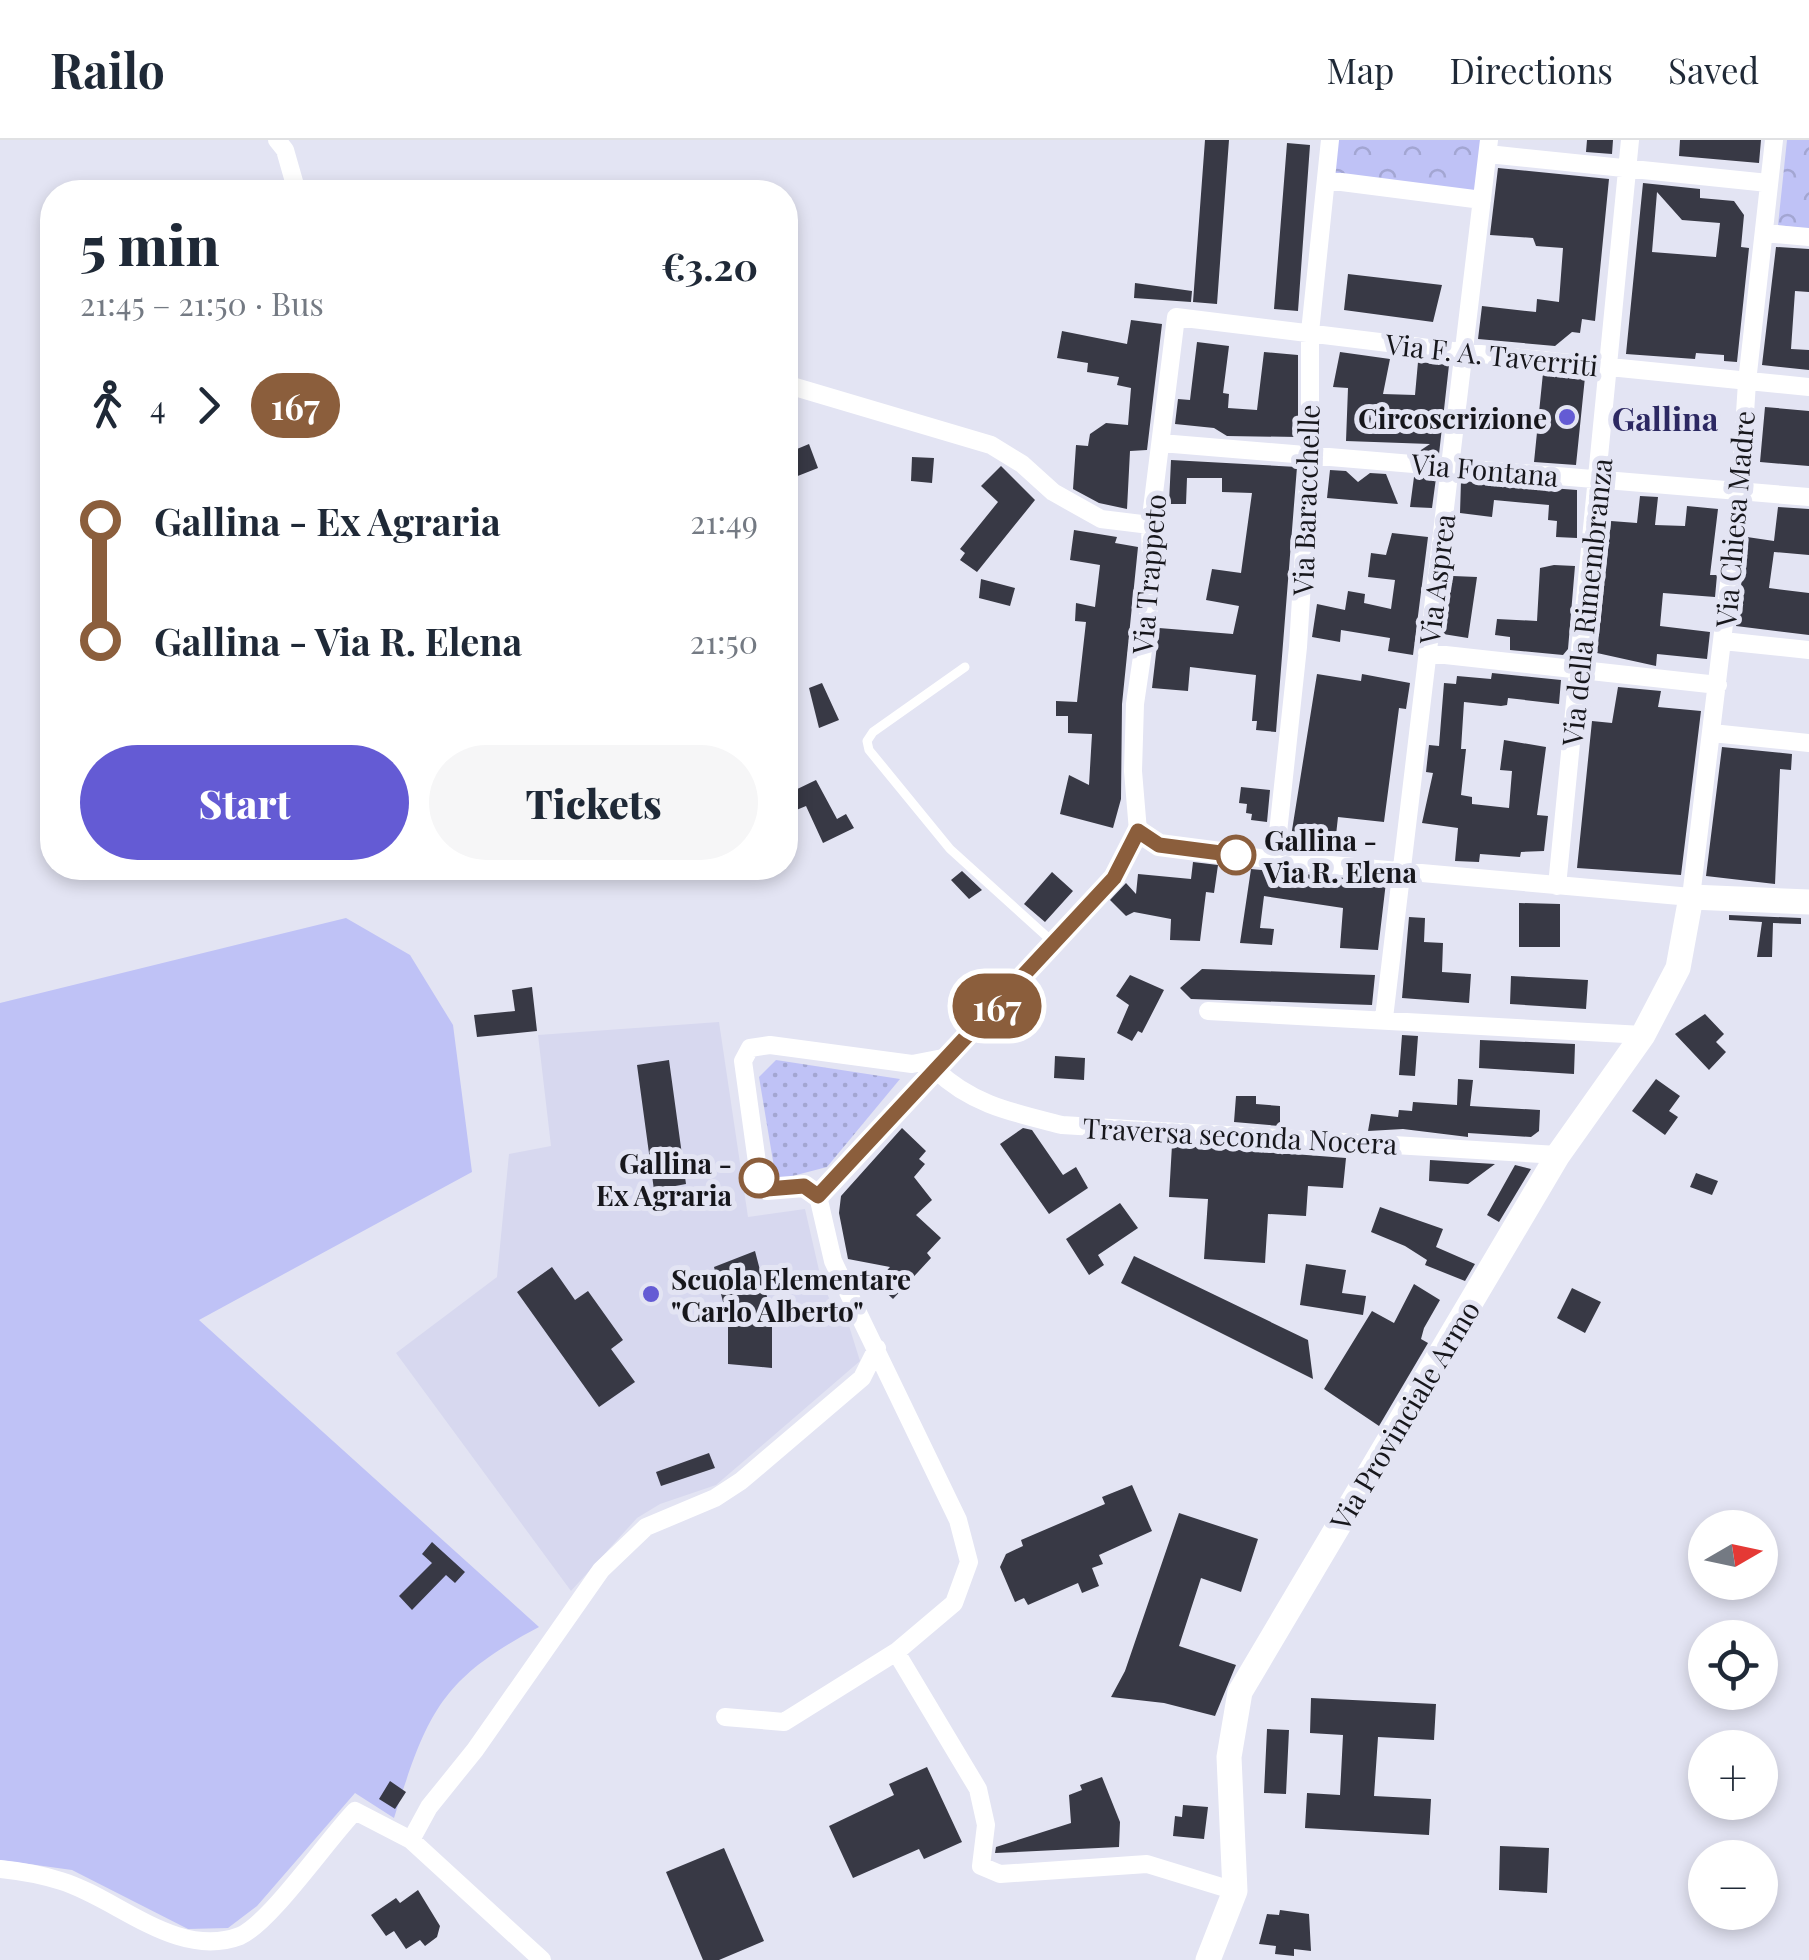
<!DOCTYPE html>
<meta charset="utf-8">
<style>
body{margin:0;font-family:"Playfair Display",serif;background:#f6f6f7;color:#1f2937;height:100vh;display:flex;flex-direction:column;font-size:38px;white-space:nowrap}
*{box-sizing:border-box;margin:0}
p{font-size:32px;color:#747a83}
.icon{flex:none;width:55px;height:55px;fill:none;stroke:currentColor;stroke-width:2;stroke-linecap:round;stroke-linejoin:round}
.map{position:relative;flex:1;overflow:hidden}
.drawer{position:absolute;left:40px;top:40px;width:758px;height:700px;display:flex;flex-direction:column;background:#fff;border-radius:40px;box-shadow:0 5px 15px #0003}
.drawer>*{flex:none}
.badge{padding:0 20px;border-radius:32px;font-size:35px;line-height:65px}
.needle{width:65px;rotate:81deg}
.controls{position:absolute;left:1688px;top:1370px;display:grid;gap:20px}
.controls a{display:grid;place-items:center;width:90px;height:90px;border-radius:50%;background:#fff;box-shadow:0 5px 15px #0003;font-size:50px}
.map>.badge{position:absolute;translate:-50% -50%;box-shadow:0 0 0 5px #fff}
.legs{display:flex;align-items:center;gap:15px;height:110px;padding:0 40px;font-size:32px}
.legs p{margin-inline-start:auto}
.headline{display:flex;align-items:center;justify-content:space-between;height:170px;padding:0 40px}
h1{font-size:55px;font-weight:800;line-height:75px}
.primary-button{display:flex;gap:20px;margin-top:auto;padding:20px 40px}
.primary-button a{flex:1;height:115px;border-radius:60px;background:#645bd4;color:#fff;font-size:40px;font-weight:800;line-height:115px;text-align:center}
.primary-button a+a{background:#f6f6f7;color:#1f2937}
ul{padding:0 40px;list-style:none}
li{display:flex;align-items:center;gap:35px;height:120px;font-size:38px}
li i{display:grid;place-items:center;width:15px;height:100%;margin:0 12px;background:currentColor}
li i::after{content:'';width:25px;height:25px;margin:-12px;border:8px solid;border-radius:50%;background:#fff}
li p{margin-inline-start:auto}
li:first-child i{background:linear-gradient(#0000 50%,currentColor 0)}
li:last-child i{background:linear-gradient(currentColor 50%,#0000 0)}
header{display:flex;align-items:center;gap:60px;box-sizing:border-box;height:140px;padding:0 50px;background:#fff;border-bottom:2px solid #e0e1e3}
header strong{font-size:48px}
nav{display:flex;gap:55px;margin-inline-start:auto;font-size:35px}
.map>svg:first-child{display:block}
.built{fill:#d7d8ef}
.grass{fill:url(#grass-dots)}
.forest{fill:url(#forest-crowns)}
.pitch{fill:#bfc2f6}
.building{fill:#383945;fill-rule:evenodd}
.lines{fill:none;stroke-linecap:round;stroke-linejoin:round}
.lane{stroke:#fff;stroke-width:9}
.street{stroke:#fff;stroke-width:18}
.secondary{stroke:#fff;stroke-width:25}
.line-1-casing{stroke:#fff;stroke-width:22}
.line-1{stroke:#8b5e3c;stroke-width:15}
.poi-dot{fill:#645bd4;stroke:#e3e4f3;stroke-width:4}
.stop-1-dot{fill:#fff;stroke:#8b5e3c;stroke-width:5}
.labels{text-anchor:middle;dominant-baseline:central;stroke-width:10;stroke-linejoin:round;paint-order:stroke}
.street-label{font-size:28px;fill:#17171c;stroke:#e3e4f3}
.poi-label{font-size:28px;font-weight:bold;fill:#17171c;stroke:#e3e4f3;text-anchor:end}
.stop-label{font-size:28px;font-weight:bold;fill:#17171c;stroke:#e3e4f3;text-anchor:start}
.quarter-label{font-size:32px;font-weight:bold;fill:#2c2862;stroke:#e3e4f3}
</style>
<header>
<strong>Railo</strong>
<nav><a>Map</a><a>Directions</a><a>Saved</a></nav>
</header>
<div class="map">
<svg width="1809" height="1820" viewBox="0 0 1809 1820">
<defs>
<pattern id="grass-dots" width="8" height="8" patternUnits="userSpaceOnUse" patternTransform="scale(2.5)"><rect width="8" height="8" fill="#bfc2f6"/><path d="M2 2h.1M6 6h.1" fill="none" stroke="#a3a6d2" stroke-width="1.8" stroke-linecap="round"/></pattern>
<pattern id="forest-crowns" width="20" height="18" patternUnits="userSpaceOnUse" patternTransform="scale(2.5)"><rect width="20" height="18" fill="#bfc2f6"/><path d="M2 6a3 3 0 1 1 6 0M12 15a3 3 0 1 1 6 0" fill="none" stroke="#a3a6d2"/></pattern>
</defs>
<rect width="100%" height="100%" fill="#e3e4f3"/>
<!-- built -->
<path class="built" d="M719,882L748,1077L805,1069L821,1139L834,1170L845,1173L860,1221L716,1345L660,1364L637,1378L571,1451L396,1213L497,1137L509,1014L551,1006L538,895Z"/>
<!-- grass -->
<path class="grass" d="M776,920L900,939L827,1027L781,1039L775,1033L759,937Z"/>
<!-- forest -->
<path class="forest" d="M1334,0H1483L1476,53L1331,34Z
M1787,0H1809V89L1778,85Z"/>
<!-- pitch -->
<path class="pitch" d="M346,778L410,815L453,885L472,1032L199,1180L539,1487C440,1539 427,1574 394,1678L355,1653L257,1766L228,1788L188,1789L72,1730L0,1720V863Z"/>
<!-- building -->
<path class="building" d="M1205,0H1229L1217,164L1193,162Z
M1587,0H1613L1612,14L1586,12Z
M1680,0H1761L1759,23L1679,16Z
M1287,3L1310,5L1298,171L1274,169Z
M1498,28L1609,39L1595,181L1582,179L1580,193L1572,192L1555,206L1478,199L1482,166L1536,172L1537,159L1559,162L1563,108L1536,106L1533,98L1490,95Z
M1643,43L1700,49V58L1734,61L1744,75L1741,107L1749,108L1737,222L1724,221V215L1696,213L1695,219L1626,214ZM1657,52L1682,80L1720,83L1716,117L1652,112Z
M1776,107L1809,109V152L1795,151L1791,209L1809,210V230L1762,225Z
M1348,134L1442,145L1433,182L1344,170Z
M1135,143L1192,151L1191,162L1134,158Z
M1131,180L1162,184L1147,310L1130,311L1127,369L1099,363L1073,349L1076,305L1088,306L1090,294L1106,283L1128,285L1131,248L1117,245L1119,237L1087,232L1088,223L1057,218L1062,191L1127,204Z
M1197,202L1229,206L1223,253L1229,254L1228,268L1257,270L1264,212L1298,215V297L1227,296L1214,288L1175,284L1178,259L1190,260Z
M1340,212L1390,219L1383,254L1415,255L1418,222L1449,225L1439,314L1418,312L1430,304L1346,301L1348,248L1333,247Z
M1543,233L1585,237L1576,325L1534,322Z
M1765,267L1809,271V326L1760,322Z
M809,304L818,328L785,341V314Z
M912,317L934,318L932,343L911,341Z
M1171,320L1297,327L1276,592L1256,590L1257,581H1252L1256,535L1190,527L1188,551L1152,548L1159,488L1233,494L1239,466L1206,460L1212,429L1241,433L1252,353L1222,352V338H1187L1186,364H1169Z
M1001,326L1035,360L977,432L960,420L965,413L960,409L998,362L981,346Z
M1330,330L1346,331L1358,342L1370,333L1386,334L1398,364L1327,358Z
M1414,337L1436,338L1432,368L1410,367Z
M1461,341L1577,350V398L1556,397L1557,381L1548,380L1549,365L1494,360L1492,377L1460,373Z
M1640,356L1658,357L1655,385L1685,386L1687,366L1718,369L1710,435H1717L1715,457L1663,453L1660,486L1710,492L1707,519L1657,514L1656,526L1597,513L1611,381L1637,383Z
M1778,367L1809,369V415L1774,412L1769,448L1809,453V495L1736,486L1747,397L1774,401Z
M1074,390L1117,397L1115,403L1138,407L1122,564L1121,659L1113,688L1060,674L1069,635L1089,645L1092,594L1068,593V576H1056V561L1077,562L1086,482L1075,481L1076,463L1095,467L1100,425L1070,420Z
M1392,393L1428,397L1413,515L1388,511L1390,498L1341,490L1340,502L1312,497L1317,464L1345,470L1348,451L1365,454L1364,463L1391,469L1395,440L1368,437L1371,413L1386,415Z
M1554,425L1575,426L1568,509L1563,515L1510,510V497L1495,495L1497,479L1537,481L1540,428Z
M1453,436L1477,437L1468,498L1443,494Z
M981,439L1015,448L1010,466L979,458Z
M1492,533L1561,540L1559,564L1508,558L1507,565L1501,566L1464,562L1461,609H1466L1461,655L1472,657V664L1509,668L1512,631L1500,630L1504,600L1546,607L1537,675L1548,676L1544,711L1521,712L1520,717L1480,714L1479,722L1455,721L1458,688L1422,683L1433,633L1426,632L1429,605L1439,606L1444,543L1456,544L1457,536L1491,539Z
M1317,534L1361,541L1362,534L1410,543L1406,569L1399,568L1384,682L1338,677L1334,713L1289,709Z
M822,543L839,580L819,588L809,548Z
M1618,547L1661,551L1658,567L1701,571L1681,735L1577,728L1592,581L1612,583Z
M1722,607L1792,614L1791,630L1780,629L1775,744L1706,736Z
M816,640L837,679L846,674L854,688L823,703L806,666L794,671L787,654Z
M1241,647L1270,650L1267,682L1251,680L1252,674L1246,673L1247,664L1239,663Z
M1193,722L1218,725L1214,753L1206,752L1200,801L1170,800L1171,779L1134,772L1126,776L1110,760L1126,743L1136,754L1138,734L1191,739Z
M1251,729L1386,742L1378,810L1340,808L1343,768L1264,756L1260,788L1274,789L1272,805L1240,803Z
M962,731L982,750L969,759L951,740Z
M1052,732L1073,751L1045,782L1024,764Z
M1519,763L1560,764V807H1519Z
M1729,775L1801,778V784L1773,783L1772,817H1757L1762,782L1729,780Z
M1409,777L1425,778L1424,802L1443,803L1442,832L1471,834L1469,863L1402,858Z
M1202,829L1375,835L1372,865L1191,859L1180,848Z
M1130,835L1164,850L1142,893L1138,891L1132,901L1117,893L1129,865L1116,856Z
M1511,836L1588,840L1586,869L1510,864Z
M532,847L537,891L477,897L474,875L515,871L512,850Z
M1705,874L1724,894L1716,902L1726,912L1709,930L1675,894Z
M1402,895L1418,896L1415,936L1399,935Z
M1480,900L1575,904L1574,934L1479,928Z
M1055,916L1085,918L1084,940L1054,938Z
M669,920L686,1044L654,1050L637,925Z
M1458,939L1473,940L1470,966L1540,970L1539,991L1531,997L1468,993V997L1403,989L1368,991L1371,974L1398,977L1399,970L1412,971L1413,962L1457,965Z
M1656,939L1680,956L1669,971L1678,977L1665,995L1632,971Z
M1236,956H1256V964L1280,966V986L1234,982Z
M902,988L926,1011L919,1019L925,1024L914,1037L932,1060L916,1075L941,1098L927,1113L931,1118L893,1159L876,1143L890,1127L848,1119L839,1073L841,1056Z
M1023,988L1032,990L1063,1035L1076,1027L1088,1048L1049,1074L1000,1004Z
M1172,1005L1346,1018L1343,1048L1308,1046L1306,1076L1268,1074L1265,1123L1204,1119L1208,1059L1169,1057Z
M1430,1020L1495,1024L1468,1044L1429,1041Z
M1515,1025L1531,1029L1499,1082L1487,1075Z
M1696,1033L1718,1041L1712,1055L1690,1047Z
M1120,1063L1138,1088L1098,1115L1104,1125L1089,1135L1066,1099Z
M1380,1067L1443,1089L1436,1107L1475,1124L1465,1141L1425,1125L1427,1120L1405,1106L1371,1092Z
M755,1111L772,1176V1228L728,1224V1181L714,1127Z
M1134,1116L1308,1200L1313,1239L1121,1143Z
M1306,1124L1346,1130L1342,1153L1366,1156L1363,1175L1300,1165Z
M552,1127L575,1160L588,1151L623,1200L611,1209L635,1242L599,1267L517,1152Z
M1414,1144L1440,1160L1424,1188L1421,1199L1428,1203L1379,1286L1324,1249L1372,1171L1394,1183Z
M1572,1148L1601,1162L1585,1193L1557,1178Z
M709,1313L715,1328L661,1346L656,1332Z
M1132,1345L1152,1391L1099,1415L1103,1424L1092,1428L1099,1446L1082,1453L1078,1443L1028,1465L1024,1458L1015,1462L1000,1427L1006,1414L1023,1406L1021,1400L1105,1364L1102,1357Z
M1179,1373L1258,1399L1241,1452L1201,1438L1179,1506L1236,1525L1215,1576L1164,1563L1111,1557L1125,1531Z
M432,1402L465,1432L455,1443L446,1435L412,1470L399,1456L432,1423L422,1414Z
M1311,1558L1436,1564L1434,1600L1378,1597L1374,1656L1431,1659L1429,1695L1305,1688L1307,1653L1340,1655L1343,1595L1310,1593Z
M1267,1589L1289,1590L1286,1654L1264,1653Z
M927,1627L962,1702L924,1719L919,1709L853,1738L829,1686L894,1655L889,1644Z
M1102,1637L1120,1682L1119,1707L995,1713L996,1707L1071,1683L1069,1655L1082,1650L1080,1645Z
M390,1641L406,1652L395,1669L379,1659Z
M1183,1665L1208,1667L1204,1699L1173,1696L1175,1676L1182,1677Z
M1500,1706L1549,1708L1547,1753L1499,1750Z
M724,1708L764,1801L719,1820H703L666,1732Z
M418,1750L440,1786L437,1797L425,1806L420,1800L406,1809L394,1791L386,1796L371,1775L396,1758L400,1763Z
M1280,1770L1309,1774L1311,1811L1294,1809V1816L1275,1814L1276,1806L1259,1804L1267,1774L1279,1775Z"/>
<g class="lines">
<!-- lane -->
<path class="lane" d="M965,527L873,592L867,601L869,610L950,709L1055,804"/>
<!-- street -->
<path class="street" d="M277,0L285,10L297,52
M1488,14L1768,43
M1326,40L1482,60
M1765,93L1809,97
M785,244L991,305L1022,324L1053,352L1101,379L1150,385
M1161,303L1809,357
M1723,501L1809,510
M1427,513L1718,545
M1712,593L1809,603
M1138,691L1133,631L1135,564L1152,449L1150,385L1176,177L1461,212L1809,247
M1275,720L1298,507L1310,313V192L1330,0
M1557,746L1630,0
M1208,871L1643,895
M1384,878L1489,0
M948,917L912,924L770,905L750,908L743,921L759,1037L767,1049L805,1046L818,1056L1114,738L1138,691L1159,705L1275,720L1691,757L1740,352L1747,242L1774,0
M936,930C972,965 1015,973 1062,985L1558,1015
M818,1056L833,1121L958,1380L969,1422L954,1463L896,1512L978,1649L986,1685L981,1726L1000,1734L1147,1724L1235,1751
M725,1577L784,1582L896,1512
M411,1700L542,1820
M0,1729C20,1731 42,1735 61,1741C117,1758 177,1820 240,1796C270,1783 327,1700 355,1671L411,1700L429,1667L475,1610L601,1430L646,1387L715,1358L741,1341L862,1238L877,1208"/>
<!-- secondary -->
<path class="secondary" d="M1208,1820L1235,1751L1229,1617L1240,1552L1558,1015L1643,895L1678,828L1691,757L1809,762"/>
</g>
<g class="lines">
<defs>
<path id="line-1" d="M759,1038L767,1049L804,1046L818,1056L1114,738L1138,691L1159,705L1236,715"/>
</defs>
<!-- line-1 casing -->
<use href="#line-1" class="line-1-casing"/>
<!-- line-1 -->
<use href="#line-1" class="line-1"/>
</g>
<!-- markers -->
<g class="poi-dot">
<circle cx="1567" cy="277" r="10"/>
<circle cx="651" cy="1154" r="10"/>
</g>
<g class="stop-1-dot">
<circle cx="1236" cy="715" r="18"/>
<circle cx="759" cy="1038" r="18"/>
</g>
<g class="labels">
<!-- street labels -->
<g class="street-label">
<text transform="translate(1492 214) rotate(6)">Via F. A. Taverriti</text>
<text transform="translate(1485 329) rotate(5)">Via Fontana</text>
<text transform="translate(1305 360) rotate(-88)">Via Baracchelle</text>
<text transform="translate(1734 379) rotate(-85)">Via Chiesa Madre</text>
<text transform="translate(1148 434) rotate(-85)">Via Trappeto</text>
<text transform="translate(1436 439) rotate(-83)">Via Asprea</text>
<text transform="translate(1586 462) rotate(-84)">Via della Rimembranza</text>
<text transform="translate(1240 995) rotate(3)">Traversa seconda Nocera</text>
<text transform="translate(1404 1275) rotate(-59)">Via Provinciale Armo</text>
</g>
<!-- poi labels -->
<g class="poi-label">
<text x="1547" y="277">Circoscrizione</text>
<text x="671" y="1138" text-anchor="start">Scuola Elementare<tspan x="671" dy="32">"Carlo Alberto"</tspan></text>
</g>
<!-- stop labels -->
<g class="stop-label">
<text x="1264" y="699">Gallina -<tspan x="1264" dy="32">Via R. Elena</tspan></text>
<text x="732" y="1022" text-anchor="end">Gallina -<tspan x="732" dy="32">Ex Agraria</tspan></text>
</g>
<!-- quarter labels -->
<g class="quarter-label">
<text x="1665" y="277">Gallina</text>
</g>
</g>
</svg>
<div class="controls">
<a><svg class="needle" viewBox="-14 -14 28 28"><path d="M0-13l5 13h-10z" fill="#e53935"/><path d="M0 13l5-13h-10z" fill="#747a83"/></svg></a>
<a><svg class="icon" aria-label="locate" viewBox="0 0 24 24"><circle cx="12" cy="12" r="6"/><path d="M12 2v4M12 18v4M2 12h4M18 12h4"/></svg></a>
<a>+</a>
<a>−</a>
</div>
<b class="badge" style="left:997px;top:866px;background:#8b5e3c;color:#fff">167</b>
<section class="drawer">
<div class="headline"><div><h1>5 min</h1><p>21:45 – 21:50 · Bus</p></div><b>€3.20</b></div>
<div class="legs"><svg class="icon" aria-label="walk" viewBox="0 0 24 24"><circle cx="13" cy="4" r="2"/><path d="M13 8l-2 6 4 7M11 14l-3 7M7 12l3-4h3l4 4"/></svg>4<svg class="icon" aria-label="forward" viewBox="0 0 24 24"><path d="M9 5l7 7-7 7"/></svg><b class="badge" style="background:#8b5e3c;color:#fff">167</b></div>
<ul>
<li><i style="color:#8b5e3c"></i><b>Gallina - Ex Agraria</b><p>21:49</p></li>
<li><i style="color:#8b5e3c"></i><b>Gallina - Via R. Elena</b><p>21:50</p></li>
</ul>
<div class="primary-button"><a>Start</a><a>Tickets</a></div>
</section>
</div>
